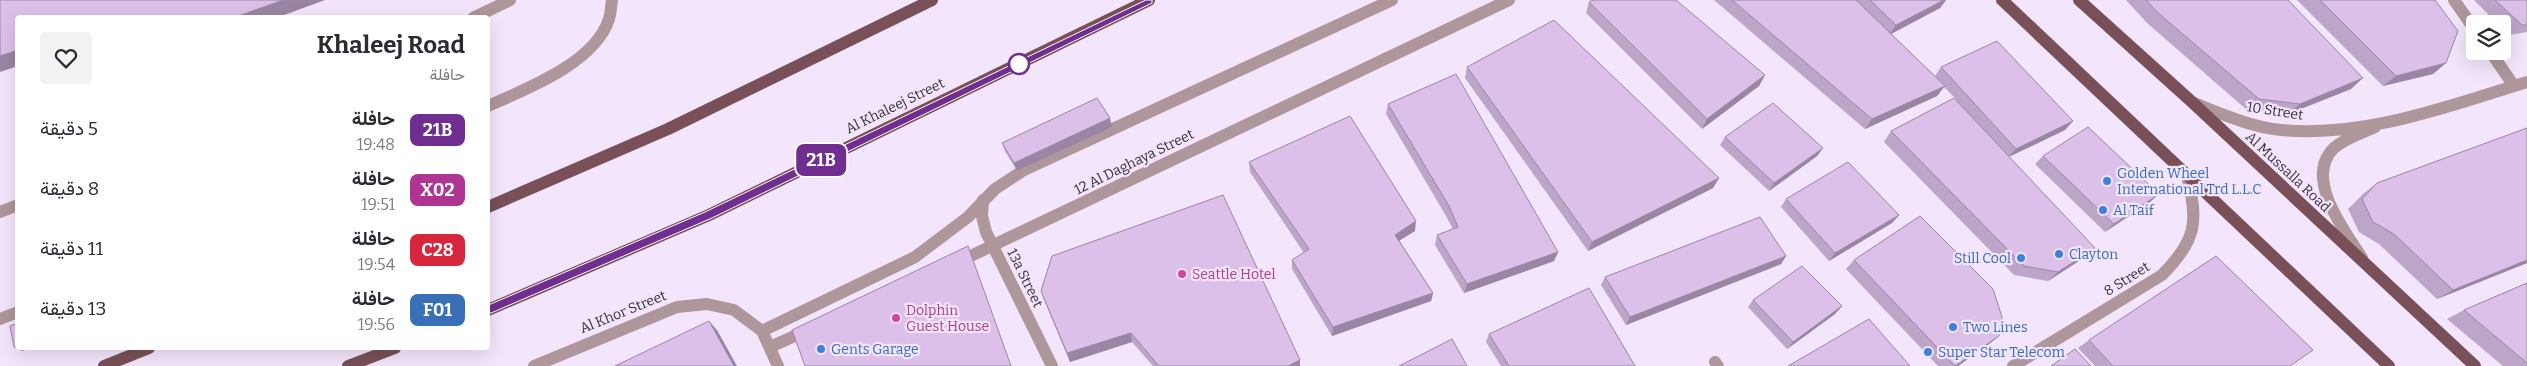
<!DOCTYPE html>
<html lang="ar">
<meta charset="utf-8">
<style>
body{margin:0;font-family:Bitter,Vazirmatn,serif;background:#f2f2f3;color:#2b2b33;direction:rtl;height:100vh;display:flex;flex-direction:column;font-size:19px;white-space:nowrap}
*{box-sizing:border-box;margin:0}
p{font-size:16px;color:#7c7c81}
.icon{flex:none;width:28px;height:28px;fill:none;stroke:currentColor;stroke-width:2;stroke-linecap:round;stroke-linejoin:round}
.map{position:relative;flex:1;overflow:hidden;direction:ltr}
.drawer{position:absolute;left:15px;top:15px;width:475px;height:335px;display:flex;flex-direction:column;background:#fff;border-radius:5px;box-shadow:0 5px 20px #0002;direction:rtl}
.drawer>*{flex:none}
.badge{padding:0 10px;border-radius:8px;font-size:18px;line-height:32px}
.controls{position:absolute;left:2466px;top:15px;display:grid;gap:10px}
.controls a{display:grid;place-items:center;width:45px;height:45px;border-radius:5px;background:#fff;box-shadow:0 5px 20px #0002;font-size:25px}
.map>.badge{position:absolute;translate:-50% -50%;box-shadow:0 0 0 2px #fff}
.round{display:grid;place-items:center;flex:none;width:52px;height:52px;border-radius:5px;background:#f2f2f3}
.head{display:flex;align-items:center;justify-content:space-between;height:85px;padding:0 25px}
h1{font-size:24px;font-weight:700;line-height:38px}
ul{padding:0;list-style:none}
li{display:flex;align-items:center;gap:15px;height:60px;padding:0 25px}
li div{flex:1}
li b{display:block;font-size:19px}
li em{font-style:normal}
li .badge{min-width:55px;font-weight:700;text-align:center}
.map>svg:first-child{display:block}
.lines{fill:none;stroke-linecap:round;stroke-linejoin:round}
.service{stroke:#ae969a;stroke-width:12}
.minor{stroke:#ae969a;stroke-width:12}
.primary{stroke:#795058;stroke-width:12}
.wall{fill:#bda5c9}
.shaded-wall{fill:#9a86a4}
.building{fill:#dcc0ea;stroke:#9a86a4}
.line{fill:#6f2e90;stroke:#fff}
.stop-dot{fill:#fff;stroke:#6f2e90;stroke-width:2.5}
.shop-dot{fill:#3f7fe0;stroke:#f3e5fb;stroke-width:2}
.hotel-dot{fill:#d1479c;stroke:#f3e5fb;stroke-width:2}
.labels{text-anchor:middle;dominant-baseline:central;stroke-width:4.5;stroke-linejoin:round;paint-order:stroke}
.street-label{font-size:14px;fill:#363039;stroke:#f3e5fb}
.shop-label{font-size:14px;fill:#366cbe;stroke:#f3e5fb;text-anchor:start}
.hotel-label{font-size:14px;fill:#b23c85;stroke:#f3e5fb;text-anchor:start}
</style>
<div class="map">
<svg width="2527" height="366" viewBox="0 0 2527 366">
<rect width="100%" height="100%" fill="#f3e5fb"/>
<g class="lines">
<!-- service -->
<path class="service" d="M473,18L510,0
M488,106C526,89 595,63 609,19C611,13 611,6 612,0
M0,212L18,205
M958,262L1509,0
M0,319L18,312
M762,331L915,257L968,217L995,189L1024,170L1392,0
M770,347L808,330
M1715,362L1718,366"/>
<!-- minor -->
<path class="minor" d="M2454,0L2475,30
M2490,51L2514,86
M2194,103C2222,114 2251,127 2281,130C2364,138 2449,106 2527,82
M983,200L982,216L986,232L1052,366
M2362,258C2345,231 2303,178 2334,148C2345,138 2362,133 2375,127
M534,366L677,307L707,304L734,310L762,331L778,366
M2013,366L2162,275C2196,241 2199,222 2187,176"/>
<!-- primary -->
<path class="primary" d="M2002,0L2389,366
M2079,0L2192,102L2475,366
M488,207L668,129L932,0
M488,310L709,215L1149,0
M104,366L149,348
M348,366L395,348"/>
</g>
<!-- wall -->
<path class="wall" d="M1714,0H1946L1940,8L1891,34L1935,76L1941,67L2073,121L2065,130L2009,157L2085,257L2048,281L2014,275L1884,142L1891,131L1956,99L1944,87L1937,96L1865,129Z
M2126,0H2288L2351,89L2288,114L2247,110L2147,23Z
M2297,0H2435L2446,63L2433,74L2383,86Z
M2474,0H2527V32L2509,35L2502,28V24H2498Z
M1589,2L1765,75L1759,86L1702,129L1586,13Z
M1467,67L1719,178L1713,188L1588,251L1465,78Z
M1388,104L1558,252L1554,261L1464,293L1435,245L1437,235L1453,229L1446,216L1386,114Z
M1112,127L1017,171L1005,151L1002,143Z
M1725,137L1823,148L1817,156L1769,191L1720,145Z
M2043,156L2159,194L2150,202L2105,232L2035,164Z
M1249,162L1415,231L1399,240L1433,293L1431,301L1332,336L1292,269V260L1304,253L1250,172Z
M2377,183L2527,263L2437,299L2379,244L2359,232L2348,209L2363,194Z
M1786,199L1899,215L1892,223L1829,261L1781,207Z
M1786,256L1781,264L1626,325L1601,285L1605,277Z
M1854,260L1999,336L1989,344L1958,366H1938L1846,269Z
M2527,283V366H2503L2447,319L2464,310Z
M1041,291L1300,360V366H1153L1132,342L1070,362L1044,300Z
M1753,300L1842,306L1835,314L1787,349L1748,307Z
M1489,334L1635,366H1501L1486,342Z
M2089,340L2290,366H2095L2078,348Z"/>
<!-- shaded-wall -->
<path class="shaded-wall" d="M283,0H325L276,18H233Z
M1944,0H1946L1940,8L1889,35L1896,25Z
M18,50V66L0,72V56Z
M2446,63L2433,74L2383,86L2396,76Z
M1765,75L1759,86L1702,129L1707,119Z
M2363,78L2351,89L2288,114L2300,104Z
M1945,86L1937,96L1865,129L1872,119Z
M1110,118L1112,127L1017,171L1014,163Z
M2073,121L2065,130L2008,157L2016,149Z
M1823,148L1817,156L1769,191L1774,183Z
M1719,178L1713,188L1588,251L1592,242Z
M2159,194L2150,202L2105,232L2114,224Z
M1899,215L1892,223L1829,261L1835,253Z
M1416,221L1415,231L1394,244L1395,235Z
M2095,248L2085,257L2048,281L2058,272Z
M1558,252L1554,261L1464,293L1467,284Z
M1786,256L1781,264L1626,325L1630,317Z
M2527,260V263L2437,299L2453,290Z
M1433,293L1431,301L1332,336L1333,327Z
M1842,306L1835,314L1787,349L1793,342Z
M709,321L717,330L737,366H734Z
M1131,333L1132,342L1070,362L1067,353Z
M1999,336L1989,344L1958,366H1955Z
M18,345V348H30L22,351L14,347Z
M1300,360V366H1288Z"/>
<!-- building -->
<path class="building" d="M0,0H283L233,18H18V50L0,56Z
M1593,0H1676L1765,75L1707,119L1589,2Z
M1732,0H1856L1945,86L1872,119Z
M1870,0H1944L1896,25Z
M2146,0H2288L2363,78L2300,104L2259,99L2157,12Z
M2320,0H2435L2458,31L2446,63L2396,76Z
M2495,0H2527V25H2522Z
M1554,20L1719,178L1592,242L1467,67Z
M1997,41L2073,121L2016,149L1941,67Z
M1456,74L1558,252L1467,284L1437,235L1458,227L1449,206L1388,104Z
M1097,98L1110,118L1014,163L1002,143Z
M1954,98L2095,248L2058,272L2024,266L1891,131Z
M1773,103L1823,148L1774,183L1725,137Z
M1350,116L1416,221L1395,235L1433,293L1333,327L1292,260L1309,249L1249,162Z
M2088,127L2159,194L2114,224L2043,156Z
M2527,128V260L2453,290L2394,234L2373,222L2362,199L2377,183Z
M1848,162L1899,215L1835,253L1786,199Z
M1223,195L1300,360L1288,366H1159L1131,333L1067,353L1041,291L1052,256Z
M1920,216L1993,289L2002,317L1999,336L1955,366L1854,260Z
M1760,217L1786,256L1630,317L1605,277Z
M968,246L1011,366H805L792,330Z
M2216,256L2313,350L2290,366H2113L2089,340Z
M1802,266L1842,306L1793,342L1753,300Z
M2527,283V363L2464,310Z
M1589,288L1635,366H1509L1489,334Z
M1869,319L1910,366H1788Z
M709,321L734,366H615Z
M18,323V345L14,347L10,326Z
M1452,339L1467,366H1399Z
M2075,349L2091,366H2051Z"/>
<!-- line -->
<path class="line" d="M1146,0H1152V3L712,218L491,313H484V307L705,212Z"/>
<!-- markers -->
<circle class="stop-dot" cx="1019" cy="64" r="10"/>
<g class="shop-dot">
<circle cx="2107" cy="181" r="5"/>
<circle cx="2103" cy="210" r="5"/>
<circle cx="2059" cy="254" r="5"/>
<circle cx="2021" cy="258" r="5"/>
<circle cx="1953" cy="327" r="5"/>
<circle cx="821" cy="349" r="5"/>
<circle cx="1928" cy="352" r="5"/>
</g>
<g class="hotel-dot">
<circle cx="1182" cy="274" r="5"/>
<circle cx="896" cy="318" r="5"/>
</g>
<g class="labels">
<!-- street labels -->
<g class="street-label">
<text transform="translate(895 106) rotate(-26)">Al Khaleej Street</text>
<text transform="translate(2275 111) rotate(9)">10 Street</text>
<text transform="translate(1134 162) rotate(-26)">12 Al Daghaya Street</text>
<text transform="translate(2288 172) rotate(43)">Al Mussalla Road</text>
<text transform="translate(1025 278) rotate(64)">13a Street</text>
<text transform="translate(2127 279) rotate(-32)">8 Street</text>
<text transform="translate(623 312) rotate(-22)">Al Khor Street</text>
</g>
<!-- shop labels -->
<g class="shop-label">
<text x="2117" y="173">Golden Wheel<tspan x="2117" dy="16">International Trd L.L.C</tspan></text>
<text x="2113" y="210">Al Taif</text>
<text x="2069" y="254">Clayton</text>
<text x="2011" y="258" text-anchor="end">Still Cool</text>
<text x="1963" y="327">Two Lines</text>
<text x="831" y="349">Gents Garage</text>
<text x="1938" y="352">Super Star Telecom</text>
</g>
<!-- hotel labels -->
<g class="hotel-label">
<text x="1192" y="274">Seattle Hotel</text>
<text x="906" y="310">Dolphin<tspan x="906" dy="16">Guest House</tspan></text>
</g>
</g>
</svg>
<div class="controls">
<a><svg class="icon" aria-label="layers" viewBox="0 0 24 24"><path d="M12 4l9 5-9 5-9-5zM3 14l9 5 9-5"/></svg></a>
</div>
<b class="badge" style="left:821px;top:160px;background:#6f2e90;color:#fff">21B</b>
<section class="drawer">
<div class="head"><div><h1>Khaleej Road</h1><p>حافلة</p></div><a class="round"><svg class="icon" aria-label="heart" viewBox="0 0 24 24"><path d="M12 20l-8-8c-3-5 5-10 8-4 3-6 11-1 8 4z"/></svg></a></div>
<ul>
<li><span class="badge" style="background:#6f2e90;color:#fff">21B</span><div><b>حافلة</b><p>19:48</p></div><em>5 دقيقة</em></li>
<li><span class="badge" style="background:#b03593;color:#fff">X02</span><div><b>حافلة</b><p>19:51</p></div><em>8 دقيقة</em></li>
<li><span class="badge" style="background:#d7263d;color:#fff">C28</span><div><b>حافلة</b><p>19:54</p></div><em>11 دقيقة</em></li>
<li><span class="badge" style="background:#396fb7;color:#fff">F01</span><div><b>حافلة</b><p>19:56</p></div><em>13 دقيقة</em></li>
</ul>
</section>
</div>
